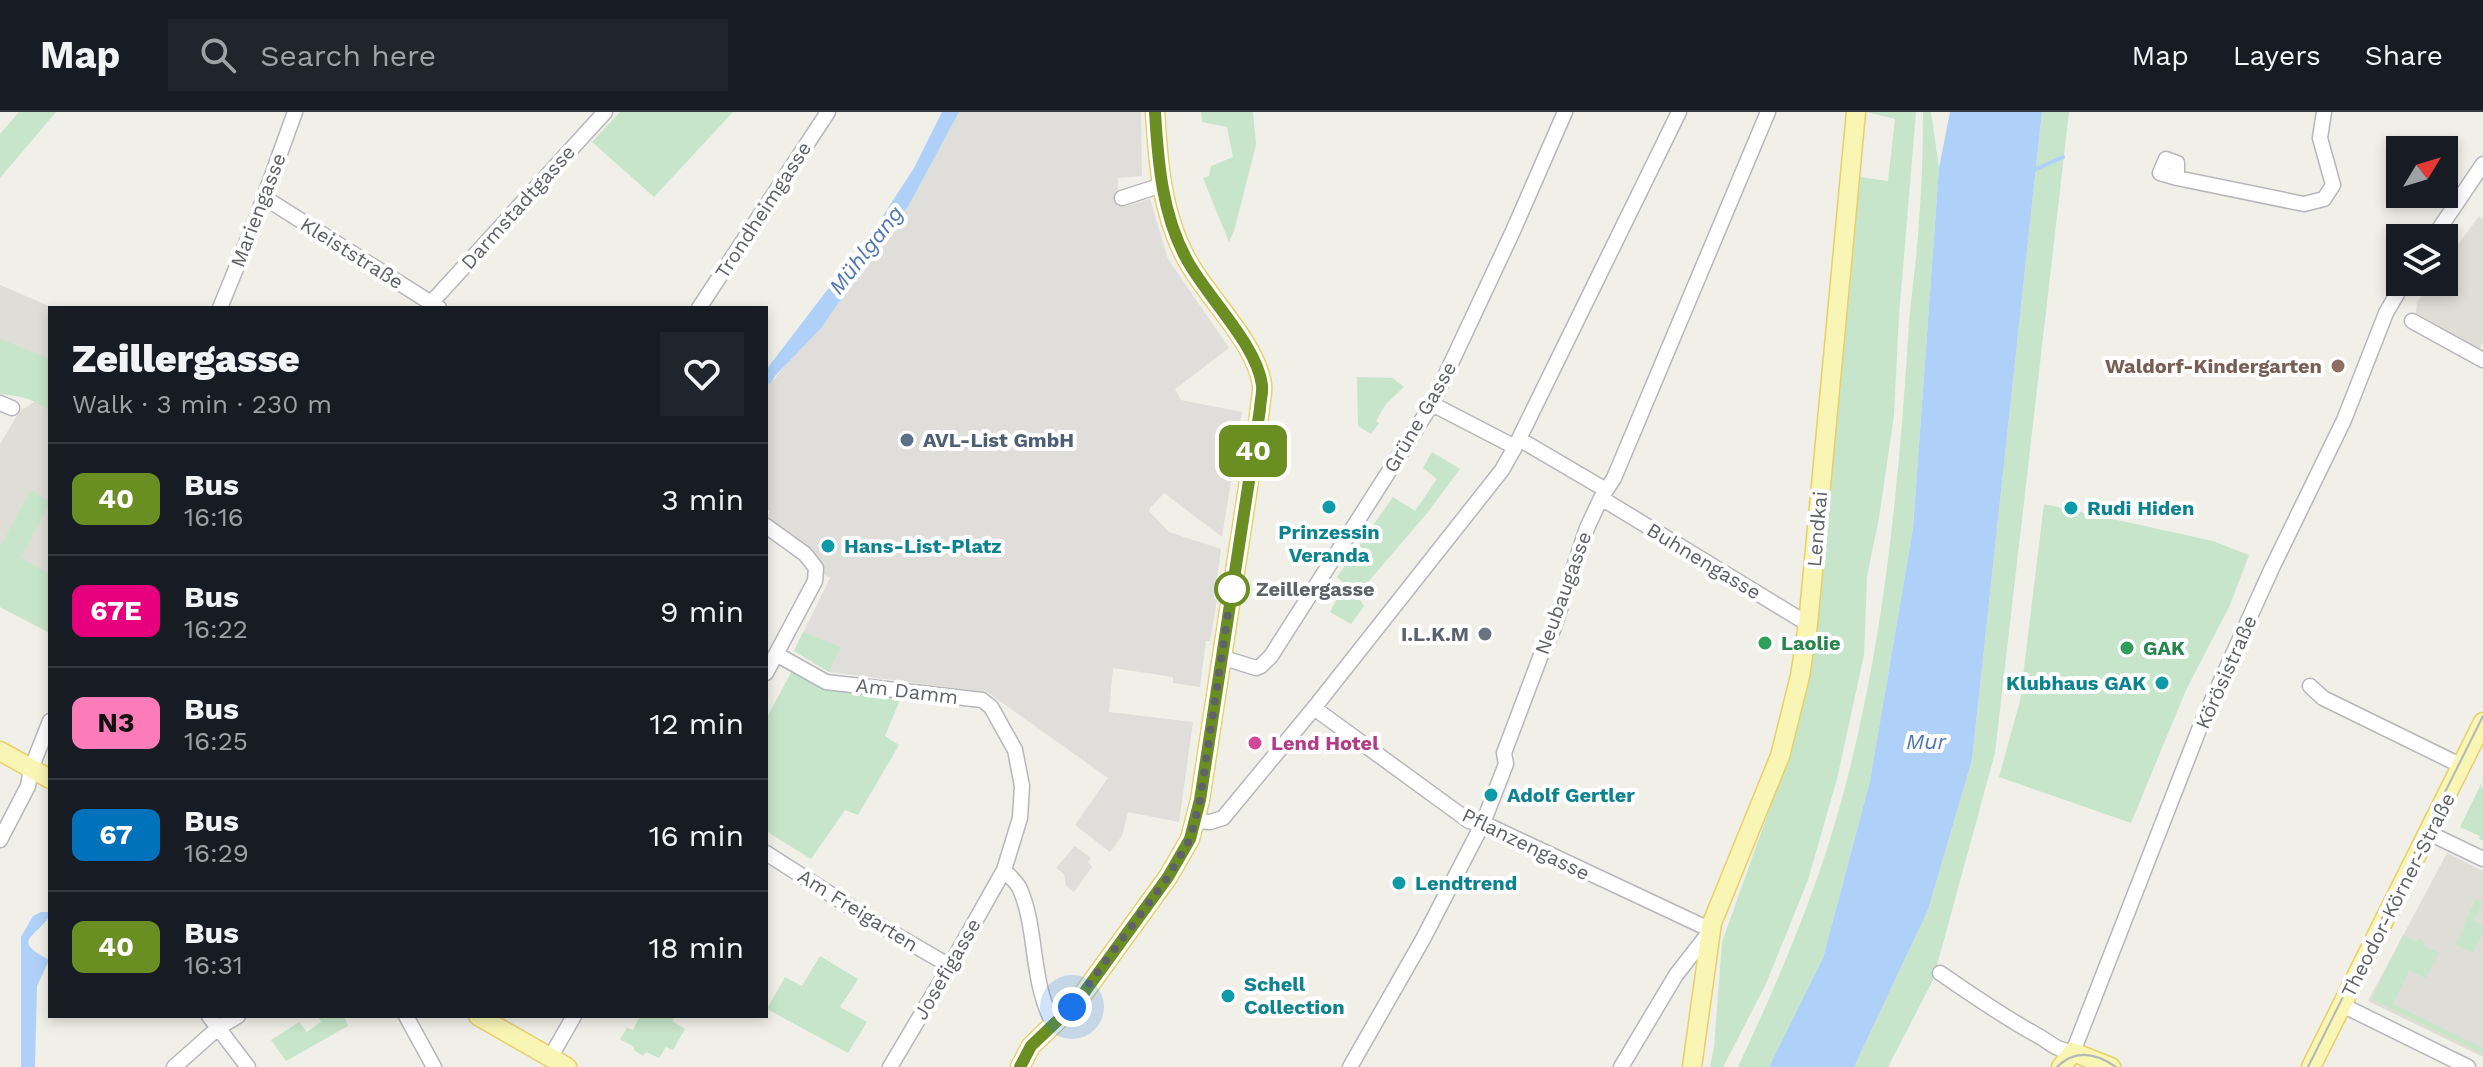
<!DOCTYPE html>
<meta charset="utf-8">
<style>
body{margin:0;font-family:"Work Sans",sans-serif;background:#20242c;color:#f1f3f6;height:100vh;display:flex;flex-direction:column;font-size:30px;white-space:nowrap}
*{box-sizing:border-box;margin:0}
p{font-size:26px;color:#9ea1a6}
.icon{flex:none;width:44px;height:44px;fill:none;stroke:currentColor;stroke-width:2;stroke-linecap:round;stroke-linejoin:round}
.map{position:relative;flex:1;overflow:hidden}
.drawer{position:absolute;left:48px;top:194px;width:720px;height:712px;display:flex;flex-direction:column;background:#171b24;border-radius:0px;box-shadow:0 4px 12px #0003}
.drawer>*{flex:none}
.badge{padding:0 16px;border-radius:12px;font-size:28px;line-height:52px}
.needle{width:52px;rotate:52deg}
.buttons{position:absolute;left:2386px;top:24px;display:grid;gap:16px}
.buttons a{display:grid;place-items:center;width:72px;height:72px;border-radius:0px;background:#171b24;box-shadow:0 4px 12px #0003;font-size:40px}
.you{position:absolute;width:40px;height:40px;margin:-20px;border:6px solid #fff;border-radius:50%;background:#1a73e8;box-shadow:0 0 0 12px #1a73e833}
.map>.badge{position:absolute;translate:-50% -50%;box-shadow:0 0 0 4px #fff}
.round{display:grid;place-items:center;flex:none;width:84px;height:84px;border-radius:0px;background:#20242c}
.headline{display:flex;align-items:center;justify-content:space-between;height:136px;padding:0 24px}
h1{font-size:38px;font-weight:800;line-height:60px}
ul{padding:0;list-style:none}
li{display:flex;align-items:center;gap:24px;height:112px;padding:0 24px;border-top:2px solid #363941}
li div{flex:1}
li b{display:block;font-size:30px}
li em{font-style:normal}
li .badge{min-width:88px;font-weight:700;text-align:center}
header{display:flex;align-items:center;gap:48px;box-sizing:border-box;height:112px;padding:0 40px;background:#171b24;border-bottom:2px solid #363941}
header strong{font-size:38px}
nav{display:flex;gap:44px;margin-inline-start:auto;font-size:28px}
.search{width:560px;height:72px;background:#20242c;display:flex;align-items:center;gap:20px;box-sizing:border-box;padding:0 28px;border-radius:0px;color:#9ea1a6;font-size:30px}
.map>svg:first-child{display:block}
.industrial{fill:#dfdeda}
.education{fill:#dfded6}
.green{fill:#c7e5ca}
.water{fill:#afd1f9}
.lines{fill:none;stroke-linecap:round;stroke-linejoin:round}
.stream{stroke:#afd1f9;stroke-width:4}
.minor-casing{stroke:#b5b7bb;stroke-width:17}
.major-casing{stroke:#e7d069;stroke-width:21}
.minor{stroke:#fff;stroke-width:14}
.major{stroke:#f9f5b4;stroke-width:18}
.tram{stroke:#b5b6b7;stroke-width:2}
.line-casing{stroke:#fff;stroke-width:18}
.line{stroke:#6b8e23;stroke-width:12}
.walk{stroke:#5f6267;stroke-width:8;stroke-dasharray:0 14.4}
.education-dot{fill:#8d6e63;stroke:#fff;stroke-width:3}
.service-dot{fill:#5c6f8a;stroke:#fff;stroke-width:3}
.culture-dot{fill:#0f9aa8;stroke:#fff;stroke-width:3}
.stop-dot{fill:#fff;stroke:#6b8e23;stroke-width:4}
.worship-dot{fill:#6b7280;stroke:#fff;stroke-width:3}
.leisure-dot{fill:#2e9e5b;stroke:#fff;stroke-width:3}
.hotel-dot{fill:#d1479c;stroke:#fff;stroke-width:3}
.labels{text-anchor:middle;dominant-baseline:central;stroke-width:8;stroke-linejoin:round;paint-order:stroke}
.street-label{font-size:20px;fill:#5f6267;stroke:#fff}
.education-label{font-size:20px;font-weight:bold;fill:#785e54;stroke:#fff;text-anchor:end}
.service-label{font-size:20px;font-weight:bold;fill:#4e5e75;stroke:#fff;text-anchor:start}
.culture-label{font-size:20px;font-weight:bold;fill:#0d838f;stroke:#fff;text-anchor:start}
.stop-label{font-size:20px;font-weight:bold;fill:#5f6267;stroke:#fff;text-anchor:start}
.worship-label{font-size:20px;font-weight:bold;fill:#5b616d;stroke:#fff;text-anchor:end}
.leisure-label{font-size:20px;font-weight:bold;fill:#27864d;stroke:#fff;text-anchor:start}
.hotel-label{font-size:20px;font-weight:bold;fill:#b23c85;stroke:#fff;text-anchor:start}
.water-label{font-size:22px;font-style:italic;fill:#4f76b2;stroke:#fff}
</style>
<header>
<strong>Map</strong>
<div class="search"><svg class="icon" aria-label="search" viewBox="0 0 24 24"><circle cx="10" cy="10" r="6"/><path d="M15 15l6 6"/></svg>Search here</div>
<nav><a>Map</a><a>Layers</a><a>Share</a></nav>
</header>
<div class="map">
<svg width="2483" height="955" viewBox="0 0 2483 955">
<rect width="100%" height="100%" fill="#f0efe8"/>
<!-- industrial -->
<path class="industrial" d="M959,0H1141L1142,64L1118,66V78L1126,94L1150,87L1168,147L1229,236L1175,277L1181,288L1242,300L1222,425L1164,381L1150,396L1149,399L1169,420L1221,437L1214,487L1217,488L1210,529H1206L1200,575L1173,571V565L1113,556L1109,600L1193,610L1179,710L1128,700L1122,724L1110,740L1075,713L1108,666L987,580L829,560L794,539L830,466L823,462L812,439L767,406L770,399L766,397V274L774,268L896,107L908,95Z
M1075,734L1091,746L1088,750L1092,755L1074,780L1066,774L1064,762L1056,756Z"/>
<!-- education -->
<path class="education" d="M2479,104L2483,108V230L2480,237L2416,201L2417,190L2431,170H2444V152Z
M0,173L54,196H50V521L0,495V332L19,300L35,289L16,282H0Z
M2447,741L2483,759V945L2368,889Z"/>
<!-- green -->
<path class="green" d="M19,0H56L0,66V22Z
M620,0H733L654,85L592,30Z
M1201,0H1253L1256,33L1234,119L1229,130L1203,66L1209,64L1211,54L1233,45L1227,15L1202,10Z
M1867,0H1916L1899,203L1894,303L1879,406L1867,464L1864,543L1837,667L1808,768L1765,874L1723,955H1710L1714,935L1722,830L1786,651L1817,519L1860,65L1888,69L1895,7Z
M1923,0H1931L1939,56L1913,416L1870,669L1823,846L1769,955H1738C1778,869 1816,782 1841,690C1884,534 1899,373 1909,211C1912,177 1917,143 1919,109C1922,73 1923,36 1923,0Z
M2042,0H2069L1995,641L1933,868L1888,955H1854L1928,798L1972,648Z
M0,227L50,247V299C31,286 22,284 0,282Z
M1357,265L1393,266L1404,275L1386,292L1376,309L1379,311L1371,322L1358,314Z
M1432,340L1460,357L1428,400L1357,483L1364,494L1351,512L1330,500L1345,472L1337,465L1393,385L1415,399L1437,367L1423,356Z
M31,378L50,390L21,446L50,462V521L0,495V435Z
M2044,392L2213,429L2249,443L2230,493L2186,578L2131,711L1999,665L2020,589Z
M803,520L840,535L829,560L794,539Z
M793,557L903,581L885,624L899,633L858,703L845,698L811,747L766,719V607Z
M2483,668L2481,676L2483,677V729L2479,727L2480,724L2460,715Z
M2475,787L2483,791L2474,809L2483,814V820L2473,841L2456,833Z
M2403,823L2417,830L2419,827L2424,830L2423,833L2439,841L2426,866L2409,859L2393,892L2483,936V942L2372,887Z
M820,844L858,867L840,895L867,910L848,941L767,897L785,865L802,874Z
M318,904H344L348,914L286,949L271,928L299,910L307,920L321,910Z
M640,904H675L672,909L685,917L673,938L666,935L659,946L646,940L643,944L634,938V935L620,927L627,916L633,918Z"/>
<!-- water -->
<path class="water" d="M942,0H959L908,95L896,108L821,216L775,264L771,271L766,273V258L877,113L914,56Z
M1950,0H2042L1972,648L1928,798L1854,955H1769L1823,846L1870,669L1913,416L1939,56Z
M41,800H50V804C31,829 13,828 49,848L37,874L35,955H21V825L33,804Z"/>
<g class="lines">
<!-- stream -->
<path class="stream" d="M2034,58L2063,45"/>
<defs>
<path id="minor" d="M2177,66V51L2166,47L2160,61L2177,66L2304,92L2324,87L2333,73L2320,26L2324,0
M1122,86L1162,73
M263,88L273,91L439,196
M2433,126L2483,52
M431,191L605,0
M220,196L257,105L295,0
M699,196L828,0
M2412,209L2483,248
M0,291L12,296
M1432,292L1515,335
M1519,327L1606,378
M1601,386L1808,512
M766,414L805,442L816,456L815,469L766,561
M776,542L826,570L982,588L991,595L1015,638L1022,674L1020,706L1004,758L950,854L890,955
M1221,545L1256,556L1261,554L1271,544L1432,292L1513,119L1565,0
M2310,574L2323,586L2462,654
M1314,596L1469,709L1483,711L1711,818L1676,863L1621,955
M1195,709L1210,710L1223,706L1314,596L1502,358L1515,335L1679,0
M2429,721L2483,747
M0,728L28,674L31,657L50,609
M766,741L874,810L950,854
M1004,758C1009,764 1017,770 1020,777C1038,819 1030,870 1054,913
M1940,861C1971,882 2002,904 2035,922C2051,930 2052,937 2073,940L2200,615L2272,456L2344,308L2386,201L2404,170
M2342,893L2468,955
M209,904L248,955
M406,904L434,955
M550,946L574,904
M174,955L218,916L238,904
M1350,955L1423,827L1483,711L1506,652L1504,641L1541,543L1553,518L1587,416L1601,386L1614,366L1768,0"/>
<path id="major" d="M0,639L50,667
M478,904L567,955
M1020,955L1031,934L1078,889L1168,765L1190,727L1200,688L1260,297C1260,290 1263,281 1262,273C1257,232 1207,185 1187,148C1162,103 1158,50 1155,0
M1692,955L1712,811L1780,644L1800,564L1808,512L1856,0
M2061,955L2073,940L2111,955
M2311,955L2483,610"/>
</defs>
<!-- minor casing -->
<use href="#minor" class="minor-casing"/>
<!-- major casing -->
<use href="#major" class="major-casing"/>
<!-- minor -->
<use href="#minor" class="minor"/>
<!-- major -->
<use href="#major" class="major"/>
<!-- tram -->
<path class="tram" d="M2057,955C2075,937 2096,941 2116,955
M2308,955L2483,604"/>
</g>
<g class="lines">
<defs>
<path id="line" d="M1020,955L1031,934L1078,889L1168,765L1190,727L1200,688L1260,297C1260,290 1263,281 1262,273C1257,233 1207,185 1187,148C1162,103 1158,50 1155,0"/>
</defs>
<!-- line casing -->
<use href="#line" class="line-casing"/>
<!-- line -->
<use href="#line" class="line"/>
<!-- walk -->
<path class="walk" d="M1072,895L1168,765L1190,727L1200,688L1232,475V477"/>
</g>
<!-- markers -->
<circle class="education-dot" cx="2338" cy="254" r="8"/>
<circle class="service-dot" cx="907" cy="328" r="8"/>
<g class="culture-dot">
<circle cx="1329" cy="395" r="8"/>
<circle cx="2071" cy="396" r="8"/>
<circle cx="828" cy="434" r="8"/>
<circle cx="2162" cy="571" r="8"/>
<circle cx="1491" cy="683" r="8"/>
<circle cx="1399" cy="771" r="8"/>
<circle cx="1228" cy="884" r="8"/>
</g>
<circle class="stop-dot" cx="1232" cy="477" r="16"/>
<circle class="worship-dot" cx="1485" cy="522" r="8"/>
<g class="leisure-dot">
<circle cx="1765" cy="531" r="8"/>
<circle cx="2127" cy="536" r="8"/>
</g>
<circle class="hotel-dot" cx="1255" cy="631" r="8"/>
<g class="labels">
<!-- street labels -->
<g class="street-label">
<text transform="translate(518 95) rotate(-48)">Darmstadtgasse</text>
<text transform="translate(258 98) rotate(-69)">Mariengasse</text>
<text transform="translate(763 98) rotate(-57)">Trondheimgasse</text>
<text transform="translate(352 141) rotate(32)">Kleiststraße</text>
<text transform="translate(1420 305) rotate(-60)">Grüne Gasse</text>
<text transform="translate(1817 417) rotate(-85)">Lendkai</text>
<text transform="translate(1704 449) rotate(31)">Buhnengasse</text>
<text transform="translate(1563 481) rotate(-70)">Neubaugasse</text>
<text transform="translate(2226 560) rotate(-66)">Körösistraße</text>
<text transform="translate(907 579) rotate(7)">Am Damm</text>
<text transform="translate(1526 732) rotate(26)">Pflanzengasse</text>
<text transform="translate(2398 783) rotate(-63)">Theodor-Körner-Straße</text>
<text transform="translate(858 798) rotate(32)">Am Freigarten</text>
<text transform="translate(947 857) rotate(-60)">Josefigasse</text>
</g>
<!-- education labels -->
<g class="education-label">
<text x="2322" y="254">Waldorf-Kindergarten</text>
</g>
<!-- service labels -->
<g class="service-label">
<text x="923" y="328">AVL-List GmbH</text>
</g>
<!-- culture labels -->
<g class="culture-label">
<text x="2087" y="396">Rudi Hiden</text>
<text x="1329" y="420" text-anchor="middle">Prinzessin<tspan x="1329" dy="23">Veranda</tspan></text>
<text x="844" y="434">Hans-List-Platz</text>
<text x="2146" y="571" text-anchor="end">Klubhaus GAK</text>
<text x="1507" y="683">Adolf Gertler</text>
<text x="1415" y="771">Lendtrend</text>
<text x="1244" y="872">Schell<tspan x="1244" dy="23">Collection</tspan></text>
</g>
<!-- stop labels -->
<g class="stop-label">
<text x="1256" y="477">Zeillergasse</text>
</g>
<!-- worship labels -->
<g class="worship-label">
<text x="1469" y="522">I.L.K.M</text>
</g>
<!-- leisure labels -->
<g class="leisure-label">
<text x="1781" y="531">Laolie</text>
<text x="2143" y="536">GAK</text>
</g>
<!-- hotel labels -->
<g class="hotel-label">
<text x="1271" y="631">Lend Hotel</text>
</g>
<!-- water labels -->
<g class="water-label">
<text transform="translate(866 138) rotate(-52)">Mühlgang</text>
<text x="1926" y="629">Mur</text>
</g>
</g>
</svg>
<div class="buttons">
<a><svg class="needle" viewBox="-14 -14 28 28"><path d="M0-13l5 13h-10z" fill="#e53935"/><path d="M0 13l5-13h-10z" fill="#9ea1a6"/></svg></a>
<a><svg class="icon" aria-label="layers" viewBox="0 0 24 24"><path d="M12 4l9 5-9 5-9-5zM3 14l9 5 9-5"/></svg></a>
</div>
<div class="you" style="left:1072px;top:895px"></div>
<b class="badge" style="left:1253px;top:339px;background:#6b8e23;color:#fff">40</b>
<section class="drawer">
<div class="headline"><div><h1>Zeillergasse</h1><p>Walk · 3 min · 230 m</p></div><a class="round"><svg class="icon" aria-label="heart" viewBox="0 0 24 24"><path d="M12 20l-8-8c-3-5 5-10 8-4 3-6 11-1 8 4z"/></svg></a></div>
<ul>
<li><span class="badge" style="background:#6b8e23;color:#fff">40</span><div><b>Bus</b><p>16:16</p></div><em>3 min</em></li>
<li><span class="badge" style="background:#e6007e;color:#fff">67E</span><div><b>Bus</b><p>16:22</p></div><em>9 min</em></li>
<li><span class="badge" style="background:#fc7cba;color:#111">N3</span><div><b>Bus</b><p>16:25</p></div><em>12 min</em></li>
<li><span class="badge" style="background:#0072bc;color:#fff">67</span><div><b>Bus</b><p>16:29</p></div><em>16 min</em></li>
<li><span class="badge" style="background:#6b8e23;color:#fff">40</span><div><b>Bus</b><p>16:31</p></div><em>18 min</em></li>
</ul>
</section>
</div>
